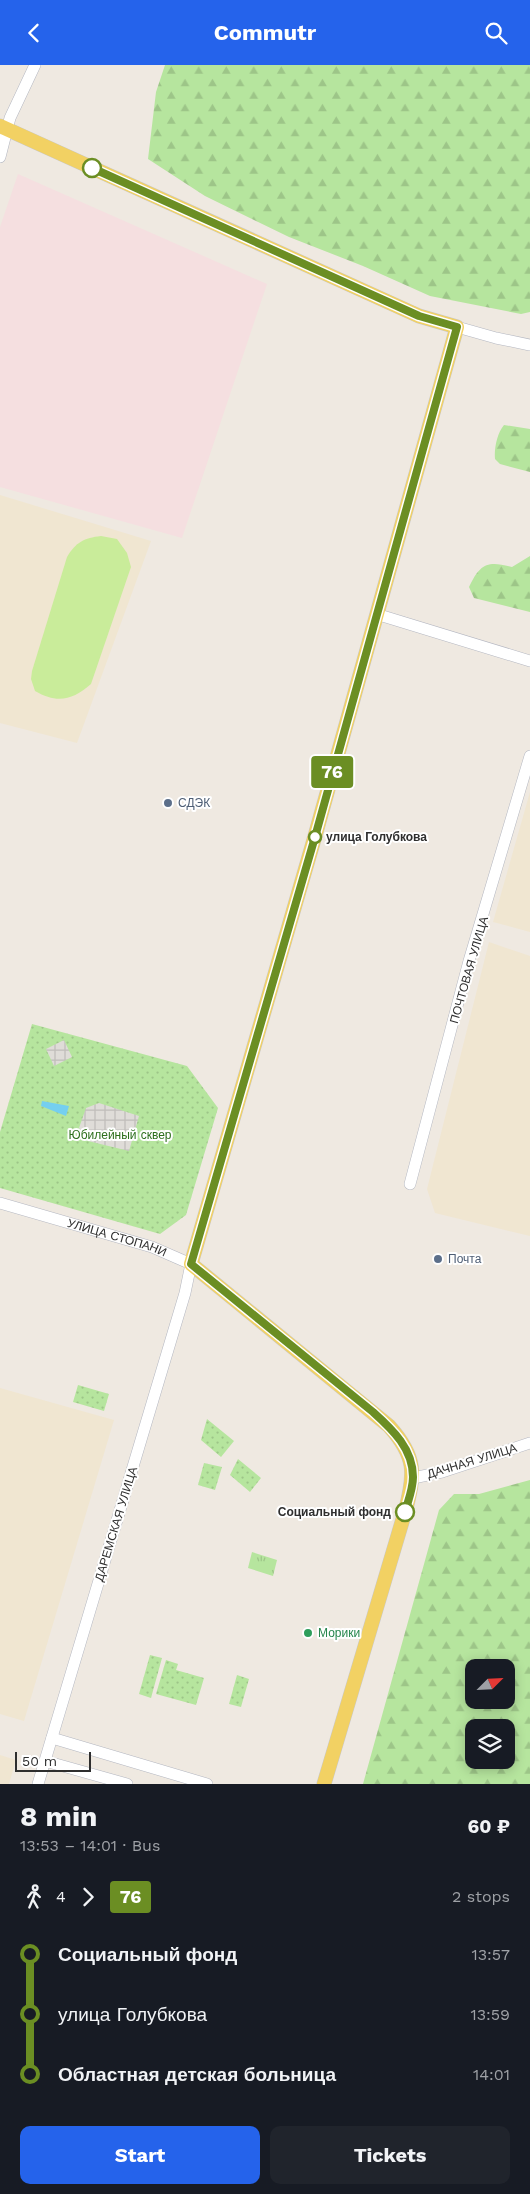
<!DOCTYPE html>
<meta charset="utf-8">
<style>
body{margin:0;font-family:"Work Sans",sans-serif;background:#20242c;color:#f1f3f6;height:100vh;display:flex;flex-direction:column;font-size:19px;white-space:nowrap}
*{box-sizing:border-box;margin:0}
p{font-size:16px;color:#9ea1a6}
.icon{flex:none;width:28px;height:28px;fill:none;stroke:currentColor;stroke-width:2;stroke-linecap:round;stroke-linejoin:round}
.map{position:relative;height:1719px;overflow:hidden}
.sheet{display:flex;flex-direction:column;background:#171b24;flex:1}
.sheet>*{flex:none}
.badge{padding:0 10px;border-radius:4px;font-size:18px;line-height:32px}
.needle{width:32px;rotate:66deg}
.fabs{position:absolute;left:465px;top:1594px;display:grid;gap:10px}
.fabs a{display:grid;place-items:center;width:50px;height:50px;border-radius:10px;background:#171b24;box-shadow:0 2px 12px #0003;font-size:25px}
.scale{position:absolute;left:15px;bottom:12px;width:76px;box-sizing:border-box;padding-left:5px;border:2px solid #2e2e2e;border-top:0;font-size:14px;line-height:18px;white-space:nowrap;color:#2e2e2e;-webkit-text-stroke:4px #fff;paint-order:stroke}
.map>.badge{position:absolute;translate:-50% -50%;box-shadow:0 0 0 2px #fff}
.legs{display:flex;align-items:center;gap:8px;height:55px;padding:0 20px;font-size:16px}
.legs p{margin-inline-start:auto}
.headline{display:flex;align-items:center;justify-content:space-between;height:85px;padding:0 20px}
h1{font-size:28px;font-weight:700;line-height:38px}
.button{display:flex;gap:10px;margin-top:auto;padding:10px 20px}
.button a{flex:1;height:58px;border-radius:10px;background:#2563eb;color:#fff;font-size:20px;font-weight:700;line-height:58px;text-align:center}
.button a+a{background:#20242c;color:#f1f3f6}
ul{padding:0 20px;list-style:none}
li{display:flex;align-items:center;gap:18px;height:60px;font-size:19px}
li i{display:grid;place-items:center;width:8px;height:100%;margin:0 6px;background:currentColor}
li i::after{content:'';width:12px;height:12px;margin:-6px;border:4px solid;border-radius:50%;background:#171b24}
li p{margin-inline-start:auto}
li:first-child i{background:linear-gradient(#0000 50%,currentColor 0)}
li:last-child i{background:linear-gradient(currentColor 50%,#0000 0)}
header{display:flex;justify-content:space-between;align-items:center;height:65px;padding:0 20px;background:#2563eb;color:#fff;font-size:22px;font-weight:700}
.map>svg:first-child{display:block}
.education{fill:#f0e6d1}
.medical{fill:#f5dfe0}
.grass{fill:url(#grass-tufts)}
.forest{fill:url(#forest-firs);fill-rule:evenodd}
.park{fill:url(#park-dots)}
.pitch{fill:#c9ec9a}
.plaza{fill:url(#plaza-grid)}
.water{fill:#75cff0}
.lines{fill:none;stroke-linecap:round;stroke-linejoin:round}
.minor-casing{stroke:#b4b7c1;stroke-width:12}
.major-casing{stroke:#c9c9c9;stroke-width:15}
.minor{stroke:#fff;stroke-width:11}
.major{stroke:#f2d163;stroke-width:14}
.line-1-casing{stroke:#fff;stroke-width:11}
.line-1{stroke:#6b8e23;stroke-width:8}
.stop-1-dot{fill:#fff;stroke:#6b8e23;stroke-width:2.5}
.service-dot{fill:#5c6f8a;stroke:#fff;stroke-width:2}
.leisure-dot{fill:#2e9e5b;stroke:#fff;stroke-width:2}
.labels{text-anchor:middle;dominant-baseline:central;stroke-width:4;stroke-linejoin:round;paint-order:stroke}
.service-label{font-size:12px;fill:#4e5e75;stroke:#fff;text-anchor:start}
.stop-label{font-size:12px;font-weight:bold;fill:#2e2e2e;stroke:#fff;text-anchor:start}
.street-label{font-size:12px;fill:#2e2e2e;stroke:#fff}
.park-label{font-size:12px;fill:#2c6e1b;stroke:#fff}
.leisure-label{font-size:12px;fill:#27864d;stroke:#fff;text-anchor:start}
</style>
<header><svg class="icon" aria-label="back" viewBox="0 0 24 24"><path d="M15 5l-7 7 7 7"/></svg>Commutr<svg class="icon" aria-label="search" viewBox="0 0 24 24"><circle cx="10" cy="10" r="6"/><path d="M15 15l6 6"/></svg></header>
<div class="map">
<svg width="530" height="1719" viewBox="0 0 530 1719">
<defs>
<pattern id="grass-tufts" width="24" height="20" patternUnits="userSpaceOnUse" patternTransform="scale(1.25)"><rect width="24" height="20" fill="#b6e59e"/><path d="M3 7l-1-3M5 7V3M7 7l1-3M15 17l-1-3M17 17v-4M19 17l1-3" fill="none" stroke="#9dc588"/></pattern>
<pattern id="forest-firs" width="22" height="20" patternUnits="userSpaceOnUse" patternTransform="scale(1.25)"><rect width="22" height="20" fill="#b6e59e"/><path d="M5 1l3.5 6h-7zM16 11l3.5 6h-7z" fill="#9dc588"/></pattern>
<pattern id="park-dots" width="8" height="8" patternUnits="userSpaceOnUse" patternTransform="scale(1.25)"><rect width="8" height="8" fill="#b6e59e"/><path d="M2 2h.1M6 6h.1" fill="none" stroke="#9dc588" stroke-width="1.8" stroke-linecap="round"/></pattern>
<pattern id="plaza-grid" width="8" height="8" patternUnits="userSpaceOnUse" patternTransform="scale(1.25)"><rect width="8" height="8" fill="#dfdcd8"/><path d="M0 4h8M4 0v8" fill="none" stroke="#c0bdba"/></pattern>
</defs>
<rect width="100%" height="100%" fill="#efe9e1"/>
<!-- education -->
<path class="education" d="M0,430L151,476L77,678L0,658Z
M530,727V867L493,857Z
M489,877L530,891V1171L435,1148L427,1124Z
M0,1323L114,1355L24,1656L0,1649Z
M0,1690L16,1695L9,1719H0Z"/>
<!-- medical -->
<path class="medical" d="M18,109L267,219L182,473L0,422V162Z"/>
<!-- grass -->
<path class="grass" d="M252,1487L277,1495L273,1511L248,1503Z"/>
<!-- forest -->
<path class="forest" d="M165,0H530V247L521,249L430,231L363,201L289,172L205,131L148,94L156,27Z
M504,360L530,364V407L500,399L495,394C494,384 497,368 504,360Z
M530,491V547L474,533L469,522C480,499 487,495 512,502Z
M530,1415V1719H363L439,1445L454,1429H479ZM506,1602V1635H474V1602ZM506,1662V1695H474V1662Z"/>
<!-- park -->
<path class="park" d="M32,959L187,1001L218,1043L186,1150L160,1169L0,1123V1067Z
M78,1320L109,1329L104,1346L73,1337Z
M207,1354L234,1376L221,1392L201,1375Z
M238,1394L261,1413L250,1427L230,1410Z
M204,1398L222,1402L215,1425L198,1420Z
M150,1590L162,1593L151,1633L139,1629Z
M166,1595L178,1599L176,1605L204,1613L196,1640L156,1629Z
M237,1610L249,1614L241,1642L229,1639Z"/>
<!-- pitch -->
<path class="pitch" d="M101,471L117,474L127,488L131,502L91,619C73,635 57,639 35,626L31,614L32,606L67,492C76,477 84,473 101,471Z"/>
<!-- plaza -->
<path class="plaza" d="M64,975L72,992L54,1001L46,984Z
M99,1038L139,1051L129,1086L88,1076L79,1063L86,1043Z"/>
<!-- water -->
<path class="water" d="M42,1036L69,1041L66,1051L41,1041Z"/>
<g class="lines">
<defs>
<g id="minor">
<path d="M0,92L10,53L35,0"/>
<path d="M457,262L496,273L530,280"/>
<path d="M376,549L530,596"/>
<path d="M410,1119L469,896L530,691"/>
<path id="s1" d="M0,1138L152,1182L191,1199L185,1228L38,1719"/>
<path d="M413,1413L442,1407L530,1378"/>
<path d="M52,1673L207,1719"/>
<path d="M45,1696L127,1719"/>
</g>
<path id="major" d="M0,61L419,251L457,262L315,771L191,1199L389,1361C417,1392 415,1410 405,1447L324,1719"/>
</defs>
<!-- minor casing -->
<use href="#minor" class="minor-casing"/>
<!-- major casing -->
<use href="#major" class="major-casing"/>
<!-- minor -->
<use href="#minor" class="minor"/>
<!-- major -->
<use href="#major" class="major"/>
</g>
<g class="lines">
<defs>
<path id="line-1" d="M92,103L419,251L457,262L315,772L191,1199L373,1347C393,1365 413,1384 413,1412C413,1424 408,1436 405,1447"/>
</defs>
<!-- line-1 casing -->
<use href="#line-1" class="line-1-casing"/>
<!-- line-1 -->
<use href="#line-1" class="line-1"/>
</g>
<!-- markers -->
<g class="stop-1-dot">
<circle cx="92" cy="103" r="9"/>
<circle cx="315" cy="772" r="6"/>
<circle cx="405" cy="1447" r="9"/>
</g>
<g class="service-dot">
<circle cx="168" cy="738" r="5"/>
<circle cx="438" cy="1194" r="5"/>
</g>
<circle class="leisure-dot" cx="308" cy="1568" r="5"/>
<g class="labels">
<!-- service labels -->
<g class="service-label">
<text x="178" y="738">СДЭК</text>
<text x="448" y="1194">Почта</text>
</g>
<!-- stop labels -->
<g class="stop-label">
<text x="326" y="772">улица Голубкова</text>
<text x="391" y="1447" text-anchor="end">Социальный фонд</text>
</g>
<!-- street labels -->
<g class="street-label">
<text transform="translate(469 905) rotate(-74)">ПОЧТОВАЯ УЛИЦА</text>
<text stroke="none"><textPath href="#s1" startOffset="122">УЛИЦА СТОПАНИ</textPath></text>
<text transform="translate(472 1396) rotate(-17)">ДАЧНАЯ УЛИЦА</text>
<text transform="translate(116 1459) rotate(-73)">ДАРЕМСКАЯ УЛИЦА</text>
</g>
<!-- park labels -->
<g class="park-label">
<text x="120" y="1070">Юбилейный сквер</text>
</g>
<!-- leisure labels -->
<g class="leisure-label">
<text x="318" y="1568">Морики</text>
</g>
</g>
</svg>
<div class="fabs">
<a><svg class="needle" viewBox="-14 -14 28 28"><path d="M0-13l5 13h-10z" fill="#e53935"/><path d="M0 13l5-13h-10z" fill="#9ea1a6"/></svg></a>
<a><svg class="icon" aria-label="layers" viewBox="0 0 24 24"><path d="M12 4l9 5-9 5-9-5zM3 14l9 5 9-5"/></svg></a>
</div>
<div class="scale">50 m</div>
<b class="badge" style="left:332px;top:707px;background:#6b8e23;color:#fff">76</b>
</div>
<section class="sheet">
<div class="headline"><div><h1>8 min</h1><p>13:53 – 14:01 · Bus</p></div><b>60 ₽</b></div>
<div class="legs"><svg class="icon" aria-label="walk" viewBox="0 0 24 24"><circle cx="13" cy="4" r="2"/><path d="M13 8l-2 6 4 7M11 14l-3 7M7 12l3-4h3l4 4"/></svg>4<svg class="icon" aria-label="forward" viewBox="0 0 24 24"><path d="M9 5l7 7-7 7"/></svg><b class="badge" style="background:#6b8e23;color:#fff">76</b><p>2 stops</p></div>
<ul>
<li><i style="color:#6b8e23"></i><b>Социальный фонд</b><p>13:57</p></li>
<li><i style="color:#6b8e23"></i><span>улица Голубкова</span><p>13:59</p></li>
<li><i style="color:#6b8e23"></i><b>Областная детская больница</b><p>14:01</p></li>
</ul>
<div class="button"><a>Start</a><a>Tickets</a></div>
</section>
